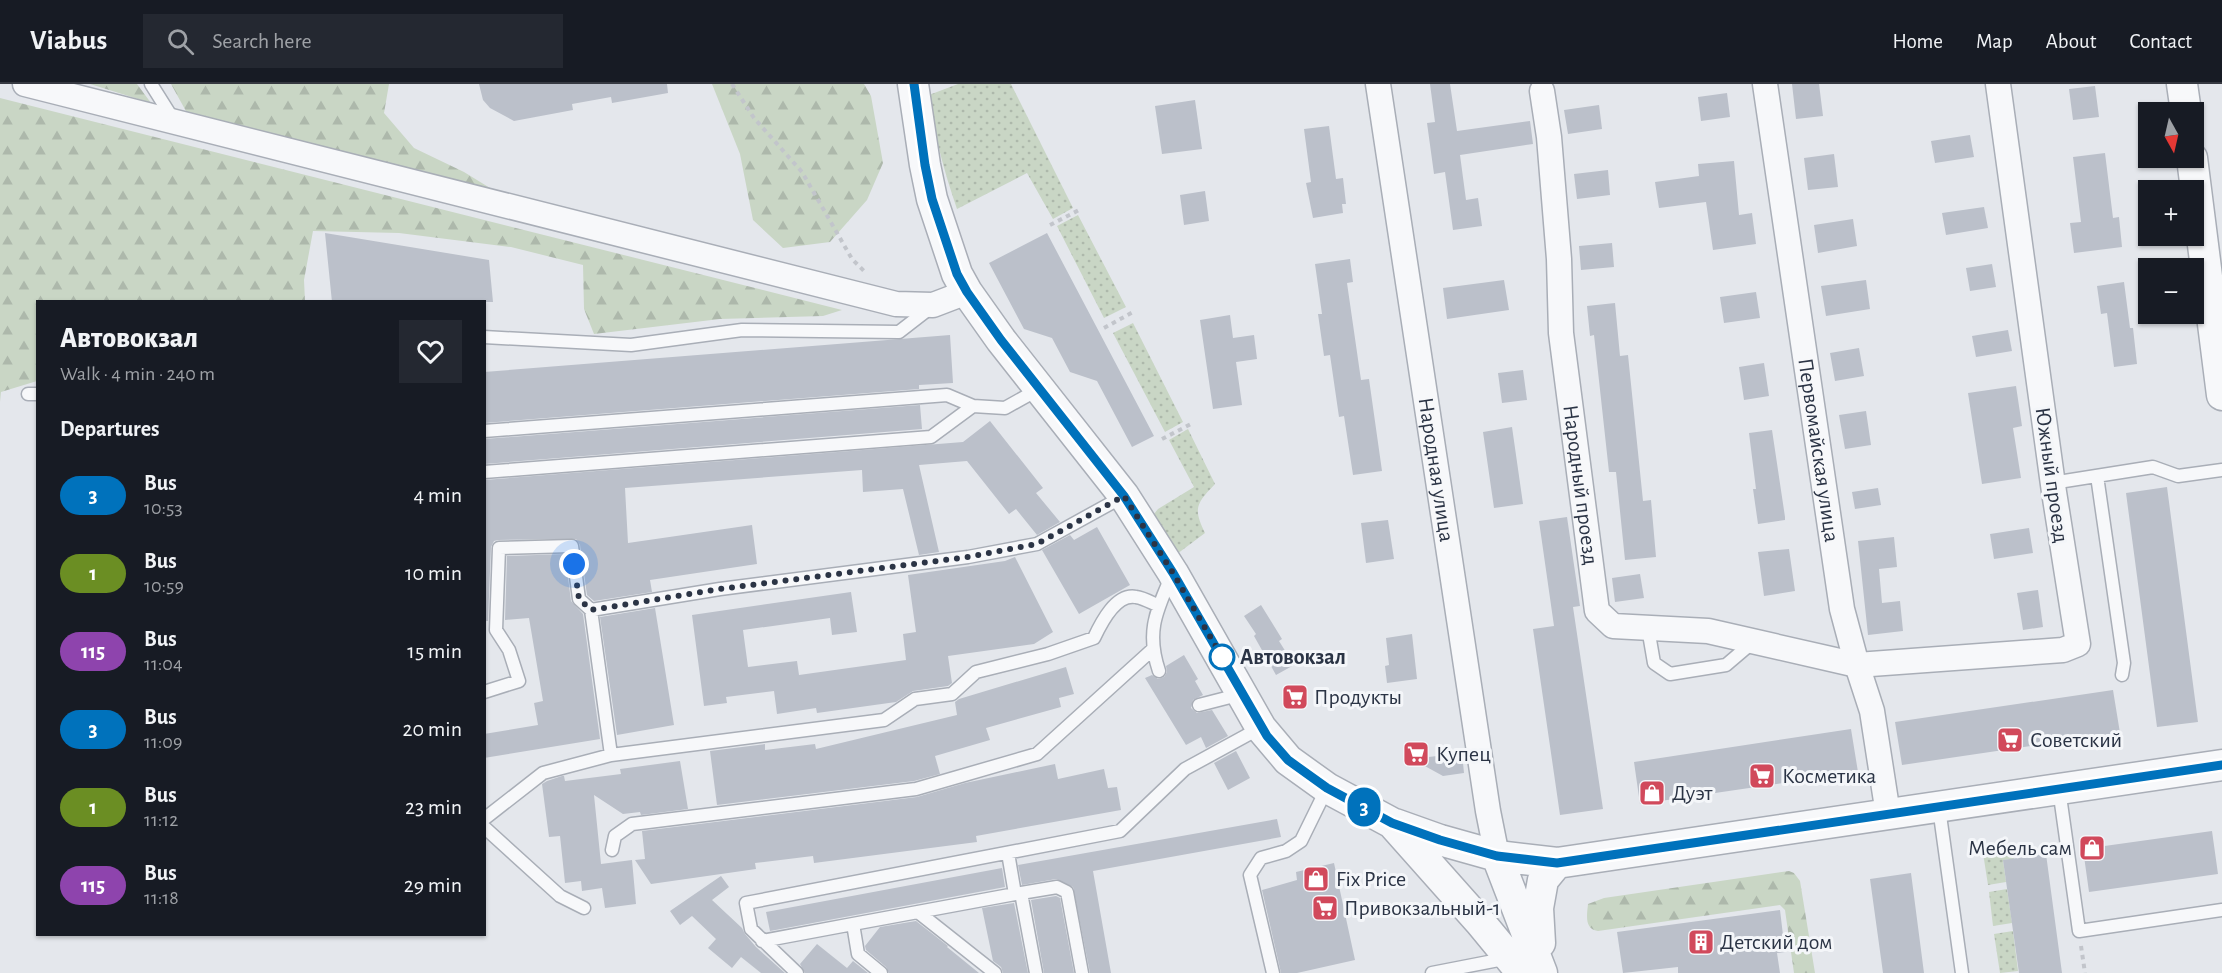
<!DOCTYPE html>
<meta charset="utf-8">
<style>
body{margin:0;font-family:"Alegreya Sans",sans-serif;background:#242831;color:#f1f3f6;height:100vh;display:flex;flex-direction:column;font-size:22px;white-space:nowrap}
*{box-sizing:border-box;margin:0}
p{font-size:20px;color:#9ea1a6}
.icon{flex:none;width:33px;height:33px;fill:none;stroke:currentColor;stroke-width:2;stroke-linecap:round;stroke-linejoin:round}
.map{position:relative;flex:1;overflow:hidden}
.sheet{position:absolute;left:36px;top:216px;width:450px;height:636px;display:flex;flex-direction:column;background:#171b24;border-radius:0px;box-shadow:0 2px 4px #0004}
.sheet>*{flex:none}
.badge{padding:0 12px;border-radius:20px;font-size:21px;line-height:39px}
.needle{width:39px;rotate:172deg}
.controls{position:absolute;left:2138px;top:18px;display:grid;gap:12px}
.controls a{display:grid;place-items:center;width:66px;height:66px;border-radius:0px;background:#171b24;box-shadow:0 2px 4px #0004;font-size:30px}
.you{position:absolute;width:30px;height:30px;margin:-15px;border:4px solid #fff;border-radius:50%;background:#1a73e8;box-shadow:0 0 0 9px #1a73e833}
.map>.badge{position:absolute;translate:-50% -50%;box-shadow:0 0 0 3px #fff}
h2{padding:0 24px;font-size:22px;line-height:54px}
.round{display:grid;place-items:center;flex:none;width:63px;height:63px;border-radius:0px;background:#242831}
.overview{display:flex;align-items:center;justify-content:space-between;height:102px;padding:0 24px}
h1{font-size:28px;font-weight:800;line-height:45px}
ul{padding:0;list-style:none}
li{display:flex;align-items:center;gap:18px;height:78px;padding:0 24px}
li div{flex:1}
li b{display:block;font-size:22px}
li em{font-style:normal}
li .badge{min-width:66px;font-weight:700;text-align:center}
header{display:flex;align-items:center;gap:36px;box-sizing:border-box;height:84px;padding:0 30px;background:#171b24;border-bottom:2px solid #363941}
header strong{font-size:28px}
nav{display:flex;gap:33px;margin-inline-start:auto;font-size:21px}
.search{width:420px;height:54px;background:#242831;display:flex;align-items:center;gap:15px;box-sizing:border-box;padding:0 21px;border-radius:0px;color:#9ea1a6;font-size:22px}
.map>svg:first-child{display:block}
.grass{fill:url(#grass-dots)}
.forest{fill:url(#forest-firs)}
.building{fill:#bbc0ca}
.lines{fill:none;stroke-linecap:round;stroke-linejoin:round}
.service-casing{stroke:#a9aeb7;stroke-width:15}
.minor-casing{stroke:#a9aeb7;stroke-width:27}
.tertiary-casing{stroke:#a9aeb7;stroke-width:33}
.path{stroke:#c2c5cb;stroke-width:4;stroke-dasharray:4.5 4.5;stroke-linecap:butt}
.service{stroke:#f7f8fa;stroke-width:12}
.minor{stroke:#f7f8fa;stroke-width:24}
.tertiary{stroke:#f7f8fa;stroke-width:30}
.line-casing{stroke:#fff;stroke-width:14}
.line{stroke:#0072bc;stroke-width:9}
.walk{stroke:#2b3445;stroke-width:6;stroke-dasharray:0 10.8}
.stop-dot{fill:#fff;stroke:#0072bc;stroke-width:3}
.labels{text-anchor:middle;dominant-baseline:central;stroke-width:6;stroke-linejoin:round;paint-order:stroke}
.street-label{font-size:22px;fill:#2b3445;stroke:#f4f6f9}
.stop-label{font-size:22px;font-weight:bold;fill:#2b3445;stroke:#f4f6f9;text-anchor:start}
.poi-label{font-size:22px;fill:#2b3445;stroke:#f4f6f9;text-anchor:start}
</style>
<header>
<strong>Viabus</strong>
<div class="search"><svg class="icon" aria-label="search" viewBox="0 0 24 24"><circle cx="10" cy="10" r="6"/><path d="M15 15l6 6"/></svg>Search here</div>
<nav><a>Home</a><a>Map</a><a>About</a><a>Contact</a></nav>
</header>
<div class="map">
<svg width="2222" height="889" viewBox="0 0 2222 889">
<defs>
<pattern id="grass-dots" width="8" height="8" patternUnits="userSpaceOnUse" patternTransform="scale(1.5)"><rect width="8" height="8" fill="#c9d6c5"/><path d="M2 2h.1M6 6h.1" fill="none" stroke="#adb8ab" stroke-width="1.8" stroke-linecap="round"/></pattern>
<pattern id="forest-firs" width="22" height="20" patternUnits="userSpaceOnUse" patternTransform="scale(1.5)"><rect width="22" height="20" fill="#c9d6c5"/><path d="M5 1l3.5 6h-7zM16 11l3.5 6h-7z" fill="#adb8ab"/></pattern>
</defs>
<rect width="100%" height="100%" fill="#e4e7ec"/>
<!-- grass -->
<path class="grass" d="M958,0H1011L1073,124L1053,135L1027,89L957,125C944,87 934,50 929,11Z
M1078,131L1126,223L1104,234L1057,142Z
M1133,239L1183,338L1165,348L1113,249Z
M1188,345L1215,400C1196,420 1193,424 1205,449L1177,470L1154,430L1158,425L1194,403L1169,356Z
M2013,765L2014,775L2003,776L2006,798L1988,801L1983,769Z
M2007,805L2012,839L1993,842L1989,808Z
M2013,847L2018,887L2000,889L1994,850Z"/>
<!-- forest -->
<path class="forest" d="M90,0H137L151,19Z
M171,0H389L384,29L414,64L464,88L503,112L187,29Z
M712,0H864L871,12L883,79L867,116L830,158L783,164L753,136L740,70Z
M0,14L842,226L823,232L720,235L594,250L584,225L583,181L511,163L399,149L313,147L304,196L305,217L38,218L37,297L1,308L0,318Z
M1789,787L1794,789L1800,797L1815,889H1794L1785,826L1780,821L1598,847C1584,845 1587,831 1588,820L1604,814Z"/>
<!-- building -->
<path class="building" d="M479,0H667L668,9L612,19L611,13L572,20L573,26L514,37L490,24L483,16Z
M1430,0H1450L1457,47L1530,37L1533,60L1460,71L1466,116L1478,114L1482,142L1453,146L1445,88L1434,90L1427,39L1435,38Z
M1792,0H1819L1823,32L1796,35Z
M2095,2L2099,33L2073,36L2069,5Z
M1727,9L1730,33L1701,37L1698,13Z
M1195,16L1202,65L1162,70L1155,22Z
M1599,21L1602,45L1568,50L1564,26Z
M1329,42L1336,95L1343,94L1346,120H1342L1343,129L1313,134L1306,99L1311,98L1304,45Z
M1970,51L1974,73L1935,79L1931,57Z
M2105,69L2113,134L2119,133L2122,163L2074,169L2070,139L2081,138L2073,73Z
M1834,70L1838,103L1808,106L1804,74Z
M1734,77L1739,131L1752,129L1756,160L1713,166L1706,118L1659,124L1655,98L1699,92L1698,80Z
M1608,86L1610,111L1577,115L1574,90Z
M1205,107L1209,137L1184,141L1180,111Z
M1984,123L1988,144L1946,151L1942,129Z
M1853,135L1857,162L1818,169L1814,141Z
M325,149L489,176L493,218H332Z
M1047,149L1154,352L1132,363L1097,297L1070,288L1052,254L1024,245L989,179Z
M1612,159L1614,183L1581,186L1579,162Z
M1350,175L1353,198L1347,199L1361,296L1369,295L1382,387L1353,391L1344,332L1339,333L1330,271L1324,272L1318,230H1322L1315,180Z
M1992,180L1996,203L1970,207L1966,184Z
M1504,196L1509,226L1447,235L1443,204Z
M1866,196L1870,225L1826,232L1821,202Z
M2124,198L2130,244H2133L2137,280L2114,283L2107,229L2101,230L2097,202Z
M1756,208L1760,234L1724,239L1720,213Z
M1615,219L1620,272L1628,271L1643,417L1651,416L1656,473L1625,476L1616,388H1609L1594,251L1590,252L1587,222Z
M1230,231L1233,254L1254,251L1257,275L1236,278L1242,321L1213,325L1200,236Z
M2008,246L2012,267L1976,273L1972,252Z
M950,251L953,299L919,301V305L484,339V288Z
M1859,264L1864,292L1835,297L1830,269Z
M1764,279L1769,312L1744,316L1739,283Z
M1523,286L1527,316L1502,319L1498,289Z
M2016,302L2022,342L2013,344L2021,394L1982,400L1968,309Z
M920,321L922,345L484,380V355Z
M1866,327L1871,361L1845,365L1839,331Z
M990,337L1043,404L1036,409L1060,438L1037,451L1016,425L1009,430L967,377L919,381L939,468L919,471L903,405L863,408L862,386L625,404L628,459L752,441L757,480L650,496L652,508L594,517L587,511L580,461L576,455L498,456L494,457L491,463L488,537H484V396L963,358Z
M1512,343L1523,420L1494,424L1483,348Z
M1772,346L1785,433V436L1758,440L1753,405H1756L1749,349Z
M2167,403L2198,638L2157,643L2126,409Z
M1878,404L1881,421L1855,425L1852,408Z
M1567,433L1580,522L1573,523L1603,725L1560,731L1533,545L1554,542L1539,437Z
M1388,436L1394,475L1366,479L1361,439Z
M1097,443L1130,501L1079,530L1042,466L1070,451L1074,456Z
M2029,444L2033,469L1994,475L1990,450Z
M1894,453L1897,483L1879,485L1882,519L1900,517L1903,547L1868,551L1858,457Z
M1789,465L1795,507L1764,512L1758,468Z
M565,470L571,517L583,530L600,655L484,674V650L538,641L534,619L543,617L529,534L505,536L507,472Z
M1015,473L1053,548L1034,560L948,572L952,599L948,602L913,607L896,618L817,629L816,624L777,630L774,607L726,613L727,619L704,622L692,531L851,508L857,548L832,551L830,534L743,546L748,583L797,577L799,591L906,576L903,550L916,548L908,491L1005,477Z
M1640,490L1644,514L1615,518L1612,494Z
M2038,506L2043,543L2023,546L2017,509Z
M1261,521L1282,555L1279,557L1294,581L1276,591L1254,552L1256,550L1244,532Z
M655,524L674,641L617,651L600,533Z
M1412,550L1417,595L1387,599L1385,582L1389,581L1386,554Z
M1184,571L1198,595L1195,597L1203,611L1193,616L1191,624L1197,629L1212,626L1228,652L1206,664L1201,653L1186,661L1145,594L1152,591L1158,595L1164,593L1167,588L1166,582Z
M1066,583L1074,610L1059,614L1061,623L986,644L990,656L935,672L940,690L914,697L717,721L710,667L765,660V666L815,660L816,665L957,631L955,618L959,615Z
M2113,606L2120,649L1902,681L1895,638Z
M1851,645L1858,688L1640,720L1634,678Z
M1236,667L1250,694L1228,706L1214,679Z
M1462,669L1464,689L1443,692L1412,675Z
M680,677L688,725L641,731L640,728L623,730L594,711L601,780L632,776L636,820L605,824L602,804L582,807L581,797L565,799L560,752L549,753L542,700L547,697L562,692H564L565,697L621,690L620,685Z
M1055,680L1058,695L1104,685L1108,704L1117,703L1121,726L976,752L977,758L814,779L813,772L755,779L756,785L651,800L635,776L645,775L642,747L917,713L965,699Z
M1277,735L1281,753L1093,787L1111,889H1090L1073,803L1056,795L1022,801L1018,781Z
M2212,747L2218,790L2089,808L2083,765Z
M2046,770L2062,889H2019L2003,776Z
M1334,779L1355,876L1297,889H1281L1262,806L1297,796L1296,788Z
M1002,784L1005,803L770,847L766,828Z
M1911,789L1924,889H1883L1870,795Z
M721,792L729,803L712,816L742,844L745,850L756,863L785,889H761L741,873L732,884L708,864L716,855L692,832L680,841L670,827Z
M1056,812L1060,814L1074,889H1044L1031,816Z
M1014,819L1028,889H1003L1001,883L993,877L982,824Z
M1780,826L1785,868L1777,869L1780,889H1678V883L1623,889L1617,848Z
M916,837L948,862L947,863L979,889H889L886,883L866,866L865,862L880,843Z
M817,860L847,884L853,877L868,889H805L800,880Z"/>
<g class="lines">
<defs>
<path id="service" d="M151,0L173,35
M484,253L631,261L742,246L899,248L930,224
M28,310H38
M484,347L947,311L973,322L1005,324L1039,305
M484,388L931,353L973,322
M2097,392L2124,579L2122,591
M2052,399L2153,383L2178,392L2222,386
M1124,412L1037,460L968,473L720,505L591,526L611,671L884,636L915,615L952,610L976,588L1048,570L1094,554C1101,539 1116,509 1136,513C1144,514 1152,519 1159,522
M1648,544L1654,579L1670,590L1726,581L1753,558
M1159,587C1146,548 1156,528 1171,493
M484,608L519,597L509,566L496,546L499,464L572,462L579,515L591,526
M1199,621L1242,610
M2059,705L2079,847L2222,826
M1939,724L1962,889
M484,735L543,689L611,671
M484,743L560,812L584,824
M612,766L615,752L632,740L916,705L1037,670L1153,565
M1021,809L1036,889
M1015,810L1057,803L1067,808L1082,889
M918,828L995,889
M762,857L853,840
M797,889L751,845L746,819L1120,747L1185,685L1260,644
M881,889L858,870L853,840L1015,810L1008,769
M1273,889L1250,791L1261,774L1286,767L1301,757L1327,704
M1432,889L1509,874"/>
<g id="minor">
<path d="M25,0L896,220L933,221L967,208"/>
<path id="s1" d="M1378,0L1488,727L1497,772"/>
<path id="s2" d="M1765,0L1842,525L1857,581L1872,627L1888,730"/>
<path id="s3" d="M1542,7L1549,53L1559,175L1561,249L1597,527L1613,542L1708,547L1857,581L2063,566L2078,560L2054,408L1998,0"/>
</g>
<path id="tertiary" d="M913,0L925,81L932,115L957,190L967,208L1001,256L1124,412L1173,489L1261,644L1288,676L1327,704L1392,739L1480,838L1522,889
M2182,0L2186,28
M2192,74L2222,311
M1395,740L1440,756L1497,772L1557,779L2222,681
M1497,772L1542,889
M1540,859L1538,824L1543,796L1557,779"/>
</defs>
<!-- service casing -->
<use href="#service" class="service-casing"/>
<!-- minor casing -->
<use href="#minor" class="minor-casing"/>
<!-- tertiary casing -->
<use href="#tertiary" class="tertiary-casing"/>
<!-- path -->
<path class="path" d="M732,0L754,34L802,88L852,175L866,189
M1050,141L1081,125
M1104,244L1133,228
M1162,355L1191,340
M2081,862L2085,889"/>
<!-- service -->
<use href="#service" class="service"/>
<!-- minor -->
<use href="#minor" class="minor"/>
<!-- tertiary -->
<use href="#tertiary" class="tertiary"/>
</g>
<g class="lines">
<defs>
<path id="line" d="M914,0L925,81L932,115L957,190L967,208L1001,256L1124,412L1173,489L1267,652L1288,676L1327,704L1392,739L1440,756L1497,772L1557,779L2222,681"/>
</defs>
<!-- line casing -->
<use href="#line" class="line-casing"/>
<!-- line -->
<use href="#line" class="line"/>
<!-- walk -->
<path class="walk" d="M574,480L579,515L591,526L720,505L968,473L1037,460L1124,412L1173,489L1222,573"/>
</g>
<!-- icons -->
<defs>
<symbol id="supermarket-square" viewBox="-11 -11 22 22"><rect x="-9" y="-9" width="18" height="18" rx="4" fill="#d1495b" stroke="#f4f6f9"/><path d="M-6-5.5h2.5l.6 2H6L4.5 2H-2.5L-4.4-4H-6ZM-1.5 3.2a1.3 1.3 0 1 0 .1 0ZM3 3.2a1.3 1.3 0 1 0 .1 0Z" fill="#fff"/></symbol>
<symbol id="shop-square" viewBox="-11 -11 22 22"><rect x="-9" y="-9" width="18" height="18" rx="4" fill="#d1495b" stroke="#f4f6f9"/><path d="M-5-2.5h2.3a2.7 3.5 0 0 1 5.4 0H5L5.5 6h-11ZM-1.5-2.5h3a1.5 2.3 0 0 0-3 0Z" fill="#fff"/></symbol>
<symbol id="building-square" viewBox="-11 -11 22 22"><rect x="-9" y="-9" width="18" height="18" rx="4" fill="#d1495b" stroke="#f4f6f9"/><path d="M-4-6H4V6H1V3H-1V6H-4ZM-2.5-4.3h1.7v1.8h-1.7ZM.8-4.3h1.7v1.8H.8ZM-2.5-1h1.7V.8h-1.7ZM.8-1h1.7V.8H.8Z" fill="#fff"/></symbol>
</defs>
<g fill-rule="evenodd">
<use href="#supermarket-square" x="1280" y="598" width="30" height="30"/>
<use href="#supermarket-square" x="1995" y="641" width="30" height="30"/>
<use href="#supermarket-square" x="1401" y="655" width="30" height="30"/>
<use href="#supermarket-square" x="1747" y="677" width="30" height="30"/>
<use href="#shop-square" x="1637" y="694" width="30" height="30"/>
<use href="#shop-square" x="2077" y="749" width="30" height="30"/>
<use href="#shop-square" x="1301" y="780" width="30" height="30"/>
<use href="#supermarket-square" x="1310" y="809" width="30" height="30"/>
<use href="#building-square" x="1686" y="843" width="30" height="30"/>
</g>
<!-- markers -->
<circle class="stop-dot" cx="1222" cy="573" r="12"/>
<g class="labels">
<!-- street labels -->
<g class="street-label">
<text stroke="none"><textPath href="#s2" startOffset="370">Первомайская улица</textPath></text>
<text stroke="none"><textPath href="#s1" startOffset="390">Народная улица</textPath></text>
<text transform="translate(2052 391) rotate(82)">Южный проезд</text>
<text stroke="none"><textPath href="#s3" startOffset="396">Народный проезд</textPath></text>
</g>
<!-- stop labels -->
<g class="stop-label">
<text x="1240" y="573">Автовокзал</text>
</g>
<!-- poi labels -->
<g class="poi-label">
<text x="1314" y="613">Продукты</text>
<text x="2030" y="656">Советский</text>
<text x="1436" y="670">Купец</text>
<text x="1782" y="692">Косметика</text>
<text x="1672" y="709">Дуэт</text>
<text x="2072" y="764" text-anchor="end">Мебель сам</text>
<text x="1336" y="795">Fix Price</text>
<text x="1344" y="824">Привокзальный-1</text>
<text x="1720" y="858">Детский дом</text>
</g>
</g>
</svg>
<div class="controls">
<a><svg class="needle" viewBox="-14 -14 28 28"><path d="M0-13l5 13h-10z" fill="#e53935"/><path d="M0 13l5-13h-10z" fill="#9ea1a6"/></svg></a>
<a>+</a>
<a>−</a>
</div>
<div class="you" style="left:574px;top:480px"></div>
<b class="badge" style="left:1364px;top:723px;background:#0072bc;color:#fff">3</b>
<section class="sheet">
<div class="overview"><div><h1>Автовокзал</h1><p>Walk · 4 min · 240 m</p></div><a class="round"><svg class="icon" aria-label="heart" viewBox="0 0 24 24"><path d="M12 20l-8-8c-3-5 5-10 8-4 3-6 11-1 8 4z"/></svg></a></div>
<h2>Departures</h2>
<ul>
<li><span class="badge" style="background:#0072bc;color:#fff">3</span><div><b>Bus</b><p>10:53</p></div><em>4 min</em></li>
<li><span class="badge" style="background:#6b8e23;color:#fff">1</span><div><b>Bus</b><p>10:59</p></div><em>10 min</em></li>
<li><span class="badge" style="background:#8e44ad;color:#fff">115</span><div><b>Bus</b><p>11:04</p></div><em>15 min</em></li>
<li><span class="badge" style="background:#0072bc;color:#fff">3</span><div><b>Bus</b><p>11:09</p></div><em>20 min</em></li>
<li><span class="badge" style="background:#6b8e23;color:#fff">1</span><div><b>Bus</b><p>11:12</p></div><em>23 min</em></li>
<li><span class="badge" style="background:#8e44ad;color:#fff">115</span><div><b>Bus</b><p>11:18</p></div><em>29 min</em></li>
</ul>
</section>
</div>
